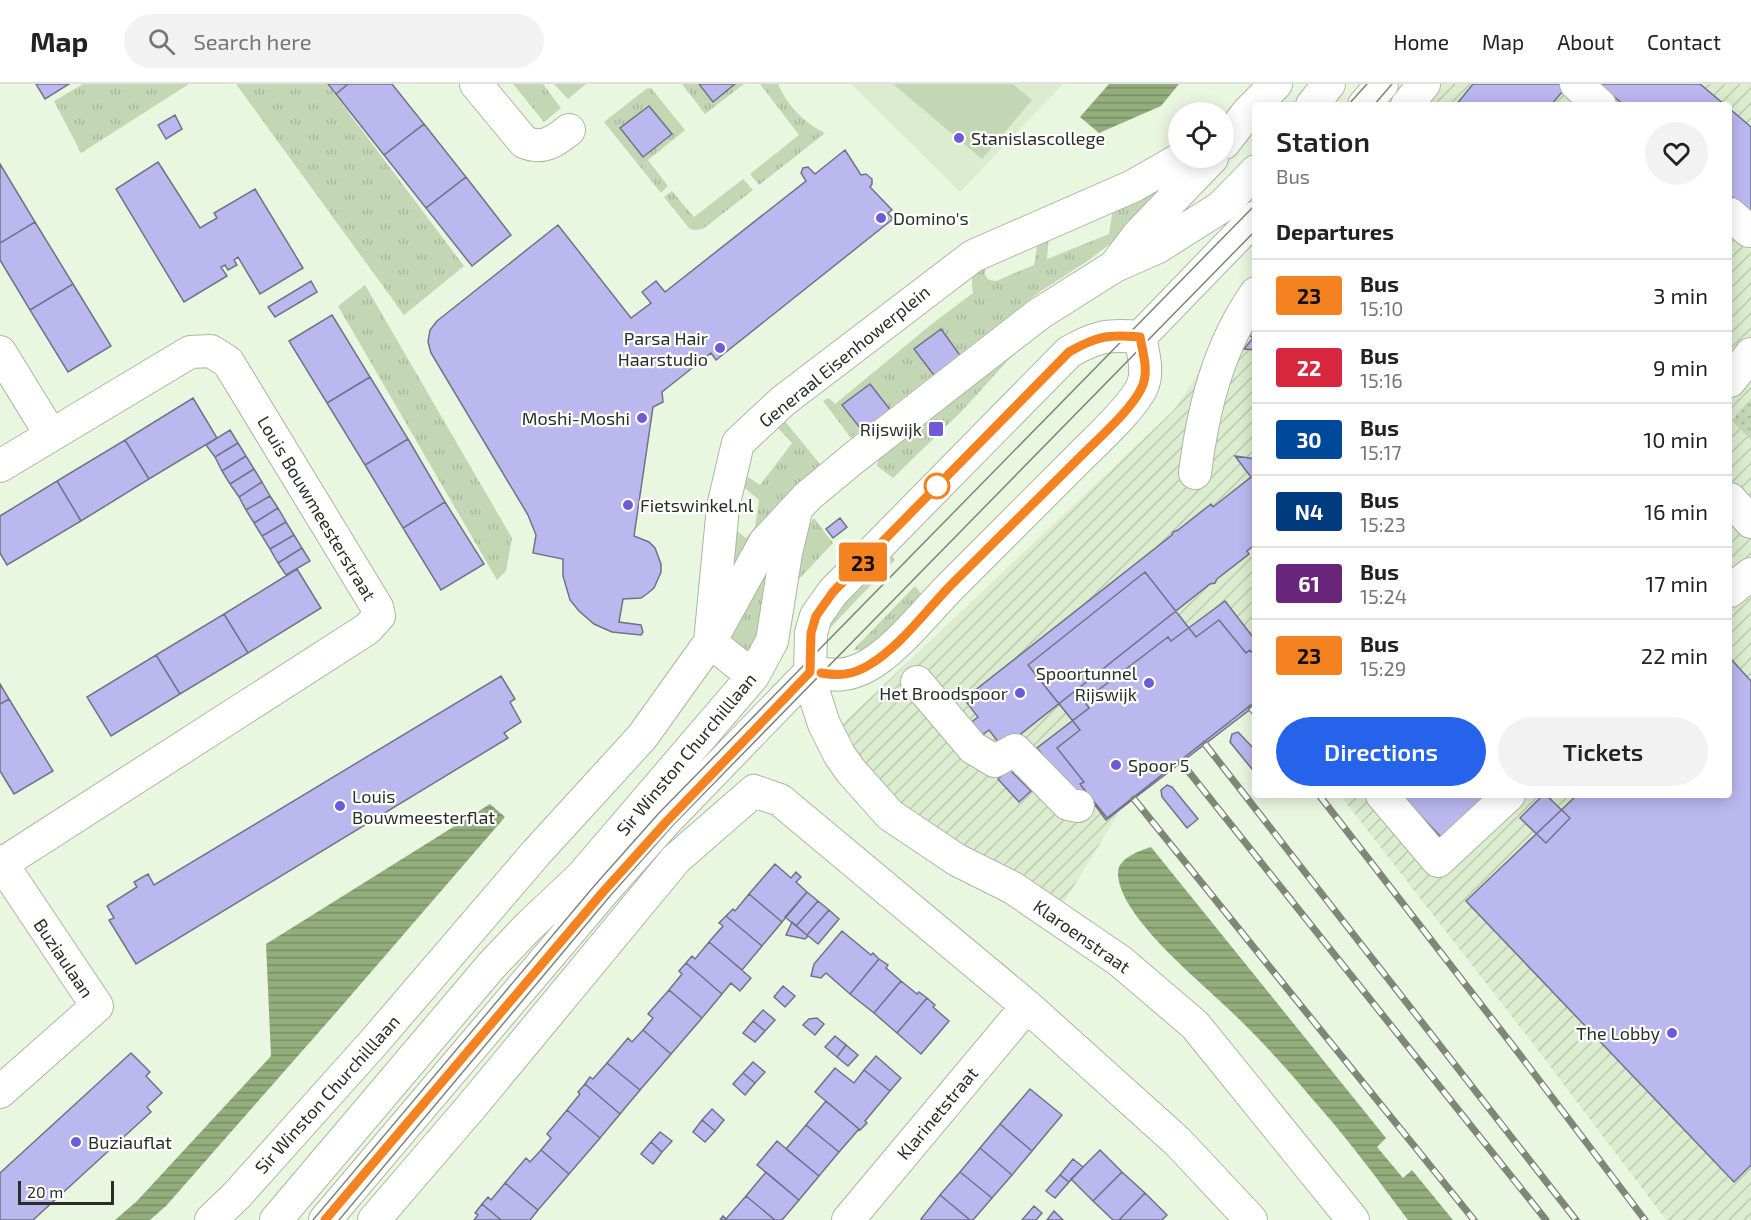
<!DOCTYPE html>
<style>
body{margin:0;font-family:"Exo 2",sans-serif;background:#f2f2f2;color:#222;height:100vh;display:flex;flex-direction:column;font-size:22px;white-space:nowrap}
*{box-sizing:border-box;margin:0}
p{font-size:20px;color:#767676}
.icon{flex:none;width:33px;height:33px;fill:none;stroke:currentColor;stroke-width:2;stroke-linecap:round;stroke-linejoin:round}
.map{position:relative;flex:1;overflow:hidden}
.sheet{position:absolute;left:1252px;top:18px;width:480px;height:696px;display:flex;flex-direction:column;background:#fff;border-radius:6px;box-shadow:0 3px 15px #0003}
.sheet>*{flex:none}
.badge{padding:0 12px;border-radius:4px;font-size:21px;line-height:39px}
.buttons{position:absolute;left:1168px;top:18px;display:grid;gap:12px}
.buttons a{display:grid;place-items:center;width:66px;height:66px;border-radius:50%;background:#fff;box-shadow:0 3px 15px #0003;font-size:30px}
.scale{position:absolute;left:18px;bottom:15px;width:96px;box-sizing:border-box;padding-left:6px;border:3px solid #2a2f26;border-top:0;font-size:16px;line-height:21px;white-space:nowrap;color:#2a2f26;-webkit-text-stroke:4px #fff;paint-order:stroke}
.map>.badge{position:absolute;translate:-50% -50%;box-shadow:0 0 0 3px #fff}
h2{padding:0 24px;font-size:22px;line-height:54px}
.round{display:grid;place-items:center;flex:none;width:63px;height:63px;border-radius:32px;background:#f2f2f2}
.head{display:flex;align-items:center;justify-content:space-between;height:102px;padding:0 24px}
h1{font-size:28px;font-weight:600;line-height:45px}
.action{display:flex;gap:12px;margin-top:auto;padding:12px 24px}
.action a{flex:1;height:69px;border-radius:36px;background:#2563eb;color:#fff;font-size:24px;font-weight:600;line-height:69px;text-align:center}
.action a+a{background:#f2f2f2;color:#222}
ul{padding:0;list-style:none}
li{display:flex;align-items:center;gap:18px;height:72px;padding:0 24px;border-top:2px solid #e0e0e0}
li div{flex:1}
li b{display:block;font-size:22px}
li em{font-style:normal}
li .badge{min-width:66px;font-weight:700;text-align:center}
header{display:flex;align-items:center;gap:36px;box-sizing:border-box;height:84px;padding:0 30px;background:#fff;border-bottom:2px solid #e0e0e0}
header strong{font-size:28px}
nav{display:flex;gap:33px;margin-inline-start:auto;font-size:21px}
.search{width:420px;height:54px;background:#f2f2f2;display:flex;align-items:center;gap:15px;box-sizing:border-box;padding:0 21px;border-radius:33px;color:#767676;font-size:22px}
.map>svg:first-child{display:block}
.built{fill:#dbeccf}
.industrial{fill:url(#industrial-furrows)}
.grass{fill:url(#grass-tufts)}
.park{fill:url(#park-dots)}
.pitch{fill:#c4d7b5}
.water{fill:url(#water-rules)}
.building{fill:#bab8ef;stroke:#727287;stroke-width:1.5}
.lines{fill:none;stroke-linecap:round;stroke-linejoin:round}
.minor-casing{stroke:#abb7a1;stroke-width:34}
.minor{stroke:#fff;stroke-width:32}
.tram{stroke:#7f8778;stroke-width:1.5}
.rail-casing{stroke:#7f8778;stroke-width:7}
.rail{stroke:#fff;stroke-width:4.5;stroke-dasharray:14;stroke-linecap:butt}
.line-casing{stroke:#fff;stroke-width:14}
.line{stroke:#f58220;stroke-width:9}
.poi-dot{fill:#6e5bd5;stroke:#fff;stroke-width:2}
.stop-dot{fill:#fff;stroke:#f58220;stroke-width:3}
.labels{text-anchor:middle;dominant-baseline:central;stroke-width:4.5;stroke-linejoin:round;paint-order:stroke}
.poi-label{font-size:18px;fill:#2a2f26;stroke:#fff;text-anchor:start}
.street-label{font-size:18px;fill:#2a2f26;stroke:#fff}
</style>
<header>
<strong>Map</strong>
<div class="search"><svg class="icon" aria-label="search" viewBox="0 0 24 24"><circle cx="10" cy="10" r="6"/><path d="M15 15l6 6"/></svg>Search here</div>
<nav><a>Home</a><a>Map</a><a>About</a><a>Contact</a></nav>
</header>
<div class="map">
<svg width="1751" height="1136" viewBox="0 0 1751 1136">
<defs>
<pattern id="industrial-furrows" width="10" height="10" patternUnits="userSpaceOnUse" patternTransform="scale(1.5)"><rect width="10" height="10" fill="#dbeccf"/><path d="M-1 1l2-2M0 10L10 0M9 11l2-2" fill="none" stroke="#bccbb2"/></pattern>
<pattern id="grass-tufts" width="24" height="20" patternUnits="userSpaceOnUse" patternTransform="scale(1.5)"><rect width="24" height="20" fill="#c4d7b5"/><path d="M3 7l-1-3M5 7V3M7 7l1-3M15 17l-1-3M17 17v-4M19 17l1-3" fill="none" stroke="#a9b99c"/></pattern>
<pattern id="park-dots" width="8" height="8" patternUnits="userSpaceOnUse" patternTransform="scale(1.5)"><rect width="8" height="8" fill="#c4d7b5"/><path d="M2 2h.1M6 6h.1" fill="none" stroke="#a9b99c" stroke-width="1.8" stroke-linecap="round"/></pattern>
<pattern id="water-rules" width="6" height="5" patternUnits="userSpaceOnUse" patternTransform="scale(1.5)"><rect width="6" height="5" fill="#93ae7c"/><path d="M0 2.5h6" fill="none" stroke="#788e65"/></pattern>
</defs>
<rect width="100%" height="100%" fill="#eaf7e0"/>
<!-- built -->
<path class="built" d="M851,0H1063L960,108Z"/>
<!-- industrial -->
<path class="industrial" d="M1408,0H1751V1136H1666L1534,961L1340,711H1730V21H1390Z
M1255,202V621L1121,725L1063,820L925,753L835,647L1174,326Z"/>
<!-- grass -->
<path class="grass" d="M83,0H189L81,69L54,17Z
M236,0H327L464,182L404,231Z
M513,0H543L561,24L544,38Z
M682,0H744L705,30Z
M760,0H778C788,22 803,38 825,49L759,101L750,90L799,51Z
M651,4L685,46L648,76L668,102L661,109L604,38L646,5Z
M1182,81L1117,155L1086,178L1041,207L851,354L823,317L829,314L835,320L933,239L973,209L972,202V177L986,178L985,191L989,196L996,197L1034,181L1038,156L1049,151L1047,175L1109,150L1113,124Z
M743,95L753,106L707,142C702,146 694,148 689,144L664,113L672,107L694,133Z
M365,201L512,454L506,487L497,496L338,222Z
M1013,271L960,329L893,394L877,382L878,376Z
M780,331L820,380L779,418L767,434L728,509L732,443L746,454L755,443L759,416L739,399L742,389L760,401L792,359L775,341Z
M814,434L833,459L787,508L801,453Z
M776,456L757,556L752,564L747,568L728,563L731,533Z
M886,466L895,476L829,545V536Z
M915,502L924,513L869,566H853Z"/>
<!-- park -->
<path class="park" d="M1751,315V356L1734,339L1736,331Z"/>
<!-- pitch -->
<path class="pitch" d="M554,0H586L568,15Z
M893,0H1013L1032,16L982,75Z"/>
<!-- water -->
<path class="water" d="M1109,0H1179L1161,22L1099,49L1080,33Z
M490,720L505,733L340,924L166,1122L150,1136H115L137,1117L271,972L266,860Z
M1151,763L1386,1054L1377,1063L1403,1094L1412,1086L1453,1136H1408C1380,1099 1352,1060 1321,1025C1290,988 1257,951 1222,919C1194,892 1118,830 1118,789C1118,774 1139,767 1151,763Z"/>
<!-- building -->
<path class="building" d="M36,0H69L45,15Z
M328,0H348L336,10Z
M348,0H392L424,40L384,71L336,10Z
M699,0H735L713,18Z
M1473,0H1569L1551,21H1456Z
M1599,0H1700L1725,21H1624Z
M649,22L672,50L643,73L620,44Z
M1730,25L1751,43V129L1730,111Z
M175,31L182,45L166,55L158,41Z
M424,40L466,93L426,124L384,71Z
M845,66L861,91L866,90L872,95V100L870,103L892,126L888,129L893,135L716,276L711,269L662,308L663,318L653,323L634,452L649,458L655,464L661,480V488L654,504L648,509L641,514L623,515L619,538L641,541L643,548L641,551L612,548L594,540L579,527L570,516L563,492V475L533,469L536,451L528,431L431,269L428,258L430,246L437,237L558,141L631,234L651,219L642,208L656,197L665,208L806,97L801,89L803,84L808,83L815,90Z
M158,78L200,144L217,134L214,129L255,105L303,184L260,210L238,173L234,176L237,181L228,186L225,181L221,183L227,192L184,218L116,105Z
M0,80L35,138L0,159Z
M466,93L511,151L472,182L426,124Z
M35,138L73,200L30,226L0,176V159Z
M311,197L317,208L275,233L268,223Z
M73,200L111,262L68,288L30,226Z
M332,231L370,293L327,319L289,257Z
M1256,236V266L1244,265L1253,254L1245,248Z
M941,245L962,274L936,294L914,265Z
M370,293L408,355L365,381L327,319Z
M870,300L892,328L864,349L842,321Z
M193,314L217,354L149,395L125,356Z
M230,346L238,359L215,373L206,361Z
M408,355L445,418L403,444L365,381Z
M125,356L149,395L81,437L57,397Z
M238,359L246,372L222,387L215,373Z
M246,372L254,385L230,400L222,387Z
M1235,372L1256,375V460L1247,467L1249,470L1217,495L1215,499L1210,500L1003,664L989,646L975,656L965,643L978,633L964,615L1172,451L1173,448L1178,446L1211,420L1213,423L1251,393Z
M254,385L262,398L239,413L230,400Z
M57,397L81,437L7,481L0,469V432Z
M262,398L270,412L246,426L239,413Z
M270,412L278,424L254,439L246,426Z
M445,418L484,480L441,506L403,444Z
M278,424L286,438L262,452L254,439Z
M840,434L847,443L833,454L826,445Z
M286,438L294,451L270,465L262,452Z
M294,451L302,464L278,479L270,465Z
M302,464L310,477L286,491L278,479Z
M297,485L321,524L248,569L224,530Z
M1145,488L1196,553L1219,536L1246,569L1250,566L1256,574V617L1107,734L1080,700L1084,698L1057,664L1080,646L1028,581Z
M1225,517L1256,557V621L1106,736L1084,706L1075,713L1037,664L1089,624L1084,617L1168,553L1171,557Z
M224,530L248,569L180,610L156,571Z
M156,571L180,610L111,652L87,613Z
M1730,574L1751,597V1081L1734,1098L1466,817L1577,711H1730Z
M501,592L515,615L510,618L521,638L504,649L508,654L136,880L109,836L114,834L107,822L137,803L134,798L148,790L154,801Z
M0,600L9,615L0,620Z
M9,615L53,687L14,710L0,687V620Z
M1238,648L1256,667V690L1230,658L1232,650Z
M1009,685L1031,707L1019,718L998,695Z
M1167,701L1172,703L1198,735L1187,744L1162,713L1161,706Z
M1401,711H1488L1442,754Z
M1543,711H1546L1570,734L1546,759L1520,734Z
M775,780L791,794L796,788L801,793L796,798L807,808L782,838L749,810Z
M807,808L818,817L796,842L785,833Z
M749,810L782,838L762,862L726,832L733,825L735,827Z
M818,817L829,826L807,851L796,842Z
M829,826L839,835L818,860L807,851Z
M726,832L762,862L742,886L709,858L723,842L719,839Z
M792,838L808,852L805,855L786,851Z
M842,847L871,871L873,869L879,875L850,910L826,889L821,894L811,892L814,880Z
M709,858L751,894L740,907L731,899L722,910L686,879L692,872L695,875Z
M879,875L888,881L886,884L901,897L874,929L850,910Z
M686,879L722,910L702,934L669,906L682,890L679,887Z
M901,897L917,910L919,908L927,914L897,949L874,929Z
M783,902L795,912L785,923L774,913Z
M669,906L702,934L671,970L643,946L653,934L648,930Z
M927,914L935,921L933,923L949,937L921,970L897,949Z
M763,926L775,936L765,947L753,937Z
M817,934L824,940L815,951L803,941L809,935Z
M753,937L765,947L755,958L743,949Z
M643,946L671,970L640,1006L607,979L628,954L632,958Z
M835,952L846,961L837,973L825,963Z
M846,961L858,971L848,982L837,973Z
M131,969L150,988L146,992L162,1009L147,1023L151,1028L33,1136H0V1089Z
M876,972L901,994L890,1007L864,986Z
M753,978L765,988L755,999L743,989Z
M607,979L640,1006L620,1030L585,1000L590,993L593,995Z
M835,984L854,999L864,986L890,1007L865,1037L867,1039L860,1046L815,1008Z
M743,989L755,999L745,1011L733,1000Z
M585,1000L620,1030L600,1054L567,1026L580,1010L578,1008Z
M1030,1005L1062,1031L1032,1067L1000,1040Z
M826,1017L859,1045L839,1068L806,1041Z
M712,1025L724,1036L715,1047L702,1036Z
M567,1026L600,1054L569,1090L541,1066L551,1054L547,1050Z
M702,1036L715,1047L705,1058L693,1048Z
M1000,1040L1032,1067L1012,1091L980,1064Z
M806,1041L839,1068L819,1092L786,1065Z
M660,1048L672,1057L662,1068L651,1058Z
M777,1057L819,1092L799,1116L757,1081Z
M651,1058L662,1068L653,1080L641,1070Z
M980,1064L1012,1091L992,1114L960,1088Z
M541,1066L569,1090L538,1126L505,1099L526,1074L530,1078Z
M1100,1066L1122,1088L1093,1117L1071,1095Z
M1073,1075L1083,1083L1069,1098L1060,1091Z
M766,1088L799,1116L782,1136H775L746,1112Z
M960,1088L992,1114L973,1136H970L940,1111Z
M1122,1088L1145,1109L1119,1136H1113L1093,1117Z
M1060,1091L1069,1098L1055,1114L1046,1107Z
M505,1099L538,1126L530,1136H501L482,1120L488,1113L491,1116Z
M1145,1109L1167,1131L1162,1136H1119Z
M940,1111L970,1136H922L921,1135Z
M746,1112L775,1136H720L723,1132L726,1135Z
M482,1120L501,1136H474L478,1131L475,1129Z
M1034,1122L1042,1129L1036,1136H1022Z
M1054,1127L1063,1136H1047Z"/>
<g class="lines">
<defs>
<path id="minor" d="M476,0L524,58C543,66 554,58 569,46
M1576,0L1600,21
M1312,21L1329,0
M1364,21L1382,0
M1407,21L1424,0
M1224,59L1248,28L1276,0
M1730,130L1749,147
M1117,179L1139,150L1212,74
M1140,253C1109,250 1097,252 1069,268L833,508L816,532L811,549L810,588L811,600L824,640L839,670L850,686L890,731L957,776L1013,804L1120,877L1195,941L1353,1136
M1140,253L1256,133
M0,268L51,351
M1730,297L1751,270
M0,382L190,268L211,267L228,278L377,523L379,532L367,545L0,781
M1195,389C1203,325 1218,263 1256,209
M1730,415L1751,438
M1730,507L1751,490
M810,588C833,591 845,594 867,582C897,566 930,522 956,497C998,455 1040,413 1082,371C1099,354 1132,324 1142,303C1149,288 1143,269 1140,253
M753,592L710,558L723,423L738,359L783,317L973,172L1133,102L1182,74
M917,598L973,664L995,677L1015,666L1068,720L1078,722
M1382,711L1438,777L1509,711
M0,777L97,922L0,1008
M211,1136L237,1111L374,958L536,769L642,653L710,558L765,458L808,412L855,373L1039,230L1115,182L1158,163L1221,123L1256,87
M276,1136L491,882L529,842L582,792L753,592L772,557L786,469L796,427
M325,1136L603,808L665,738L810,588
M374,1136L471,1023L676,775L754,707L780,716L1027,922L1178,1058L1251,1136
M848,1136L1027,922"/>
</defs>
<!-- minor casing -->
<use href="#minor" class="minor-casing"/>
<!-- minor -->
<use href="#minor" class="minor"/>
<!-- tram -->
<path class="tram" d="M1348,21L1367,0
M1374,21L1392,0
M313,1136L595,801L659,729L1256,120
M339,1136L610,812L673,741L1256,146"/>
<defs>
<path id="rail" d="M1251,624L1256,630
M1205,660L1576,1136
M1181,678L1546,1136
M1319,711L1520,971L1645,1136
M1134,715L1474,1136"/>
</defs>
<!-- rail casing -->
<use href="#rail" class="rail-casing"/>
<!-- rail -->
<use href="#rail" class="rail"/>
</g>
<g class="lines">
<defs>
<path id="line" d="M325,1136L603,808L666,738L810,588L811,549L816,532L833,508L1069,268C1097,252 1109,250 1140,253C1143,269 1149,288 1142,303C1133,324 1099,354 1082,371C1039,414 996,456 953,499C926,526 902,561 869,581C853,591 839,592 821,589"/>
</defs>
<!-- line casing -->
<use href="#line" class="line-casing"/>
<!-- line -->
<use href="#line" class="line"/>
</g>
<!-- markers -->
<g class="poi-dot">
<circle cx="959" cy="54" r="6"/>
<circle cx="881" cy="134" r="6"/>
<circle cx="720" cy="264" r="6"/>
<circle cx="642" cy="334" r="6"/>
<rect x="928" y="337" width="16" height="16" rx="3"/>
<circle cx="628" cy="421" r="6"/>
<circle cx="1149" cy="599" r="6"/>
<circle cx="1020" cy="609" r="6"/>
<circle cx="1116" cy="681" r="6"/>
<circle cx="340" cy="722" r="6"/>
<circle cx="1672" cy="949" r="6"/>
<circle cx="76" cy="1058" r="6"/>
</g>
<circle class="stop-dot" cx="937" cy="402" r="12"/>
<g class="labels">
<!-- poi labels -->
<g class="poi-label">
<text x="971" y="54">Stanislascollege</text>
<text x="893" y="134">Domino's</text>
<text x="708" y="254" text-anchor="end">Parsa Hair<tspan x="708" dy="21">Haarstudio</tspan></text>
<text x="630" y="334" text-anchor="end">Moshi-Moshi</text>
<text x="922" y="345" text-anchor="end">Rijswijk</text>
<text x="640" y="421">Fietswinkel.nl</text>
<text x="1137" y="589" text-anchor="end">Spoortunnel<tspan x="1137" dy="21">Rijswijk</tspan></text>
<text x="1008" y="609" text-anchor="end">Het Broodspoor</text>
<text x="1128" y="681">Spoor 5</text>
<text x="352" y="712">Louis<tspan x="352" dy="21">Bouwmeesterflat</tspan></text>
<text x="1660" y="949" text-anchor="end">The Lobby</text>
<text x="88" y="1058">Buziauflat</text>
</g>
<!-- street labels -->
<g class="street-label">
<text transform="translate(844 272) rotate(-39)">Generaal Eisenhowerplein</text>
<text transform="translate(317 424) rotate(59)">Louis Bouwmeesterstraat</text>
<text transform="translate(686 670) rotate(-50)">Sir Winston Churchilllaan</text>
<text transform="translate(1082 852) rotate(35)">Klaroenstraat</text>
<text transform="translate(64 874) rotate(56)">Buziaulaan</text>
<text transform="translate(327 1010) rotate(-48)">Sir Winston Churchilllaan</text>
<text transform="translate(937 1029) rotate(-50)">Klarinetstraat</text>
</g>
</g>
</svg>
<div class="buttons">
<a><svg class="icon" aria-label="locate" viewBox="0 0 24 24"><circle cx="12" cy="12" r="6"/><path d="M12 2v4M12 18v4M2 12h4M18 12h4"/></svg></a>
</div>
<div class="scale">20 m</div>
<b class="badge" style="left:863px;top:478px;background:#f58220;color:#111">23</b>
<section class="sheet">
<div class="head"><div><h1>Station</h1><p>Bus</p></div><a class="round"><svg class="icon" aria-label="heart" viewBox="0 0 24 24"><path d="M12 20l-8-8c-3-5 5-10 8-4 3-6 11-1 8 4z"/></svg></a></div>
<h2>Departures</h2>
<ul>
<li><span class="badge" style="background:#f58220;color:#111">23</span><div><b>Bus</b><p>15:10</p></div><em>3 min</em></li>
<li><span class="badge" style="background:#d7263d;color:#fff">22</span><div><b>Bus</b><p>15:16</p></div><em>9 min</em></li>
<li><span class="badge" style="background:#004899;color:#fff">30</span><div><b>Bus</b><p>15:17</p></div><em>10 min</em></li>
<li><span class="badge" style="background:#003b80;color:#fff">N4</span><div><b>Bus</b><p>15:23</p></div><em>16 min</em></li>
<li><span class="badge" style="background:#68257a;color:#fff">61</span><div><b>Bus</b><p>15:24</p></div><em>17 min</em></li>
<li><span class="badge" style="background:#f58220;color:#111">23</span><div><b>Bus</b><p>15:29</p></div><em>22 min</em></li>
</ul>
<div class="action"><a>Directions</a><a>Tickets</a></div>
</section>
</div>
